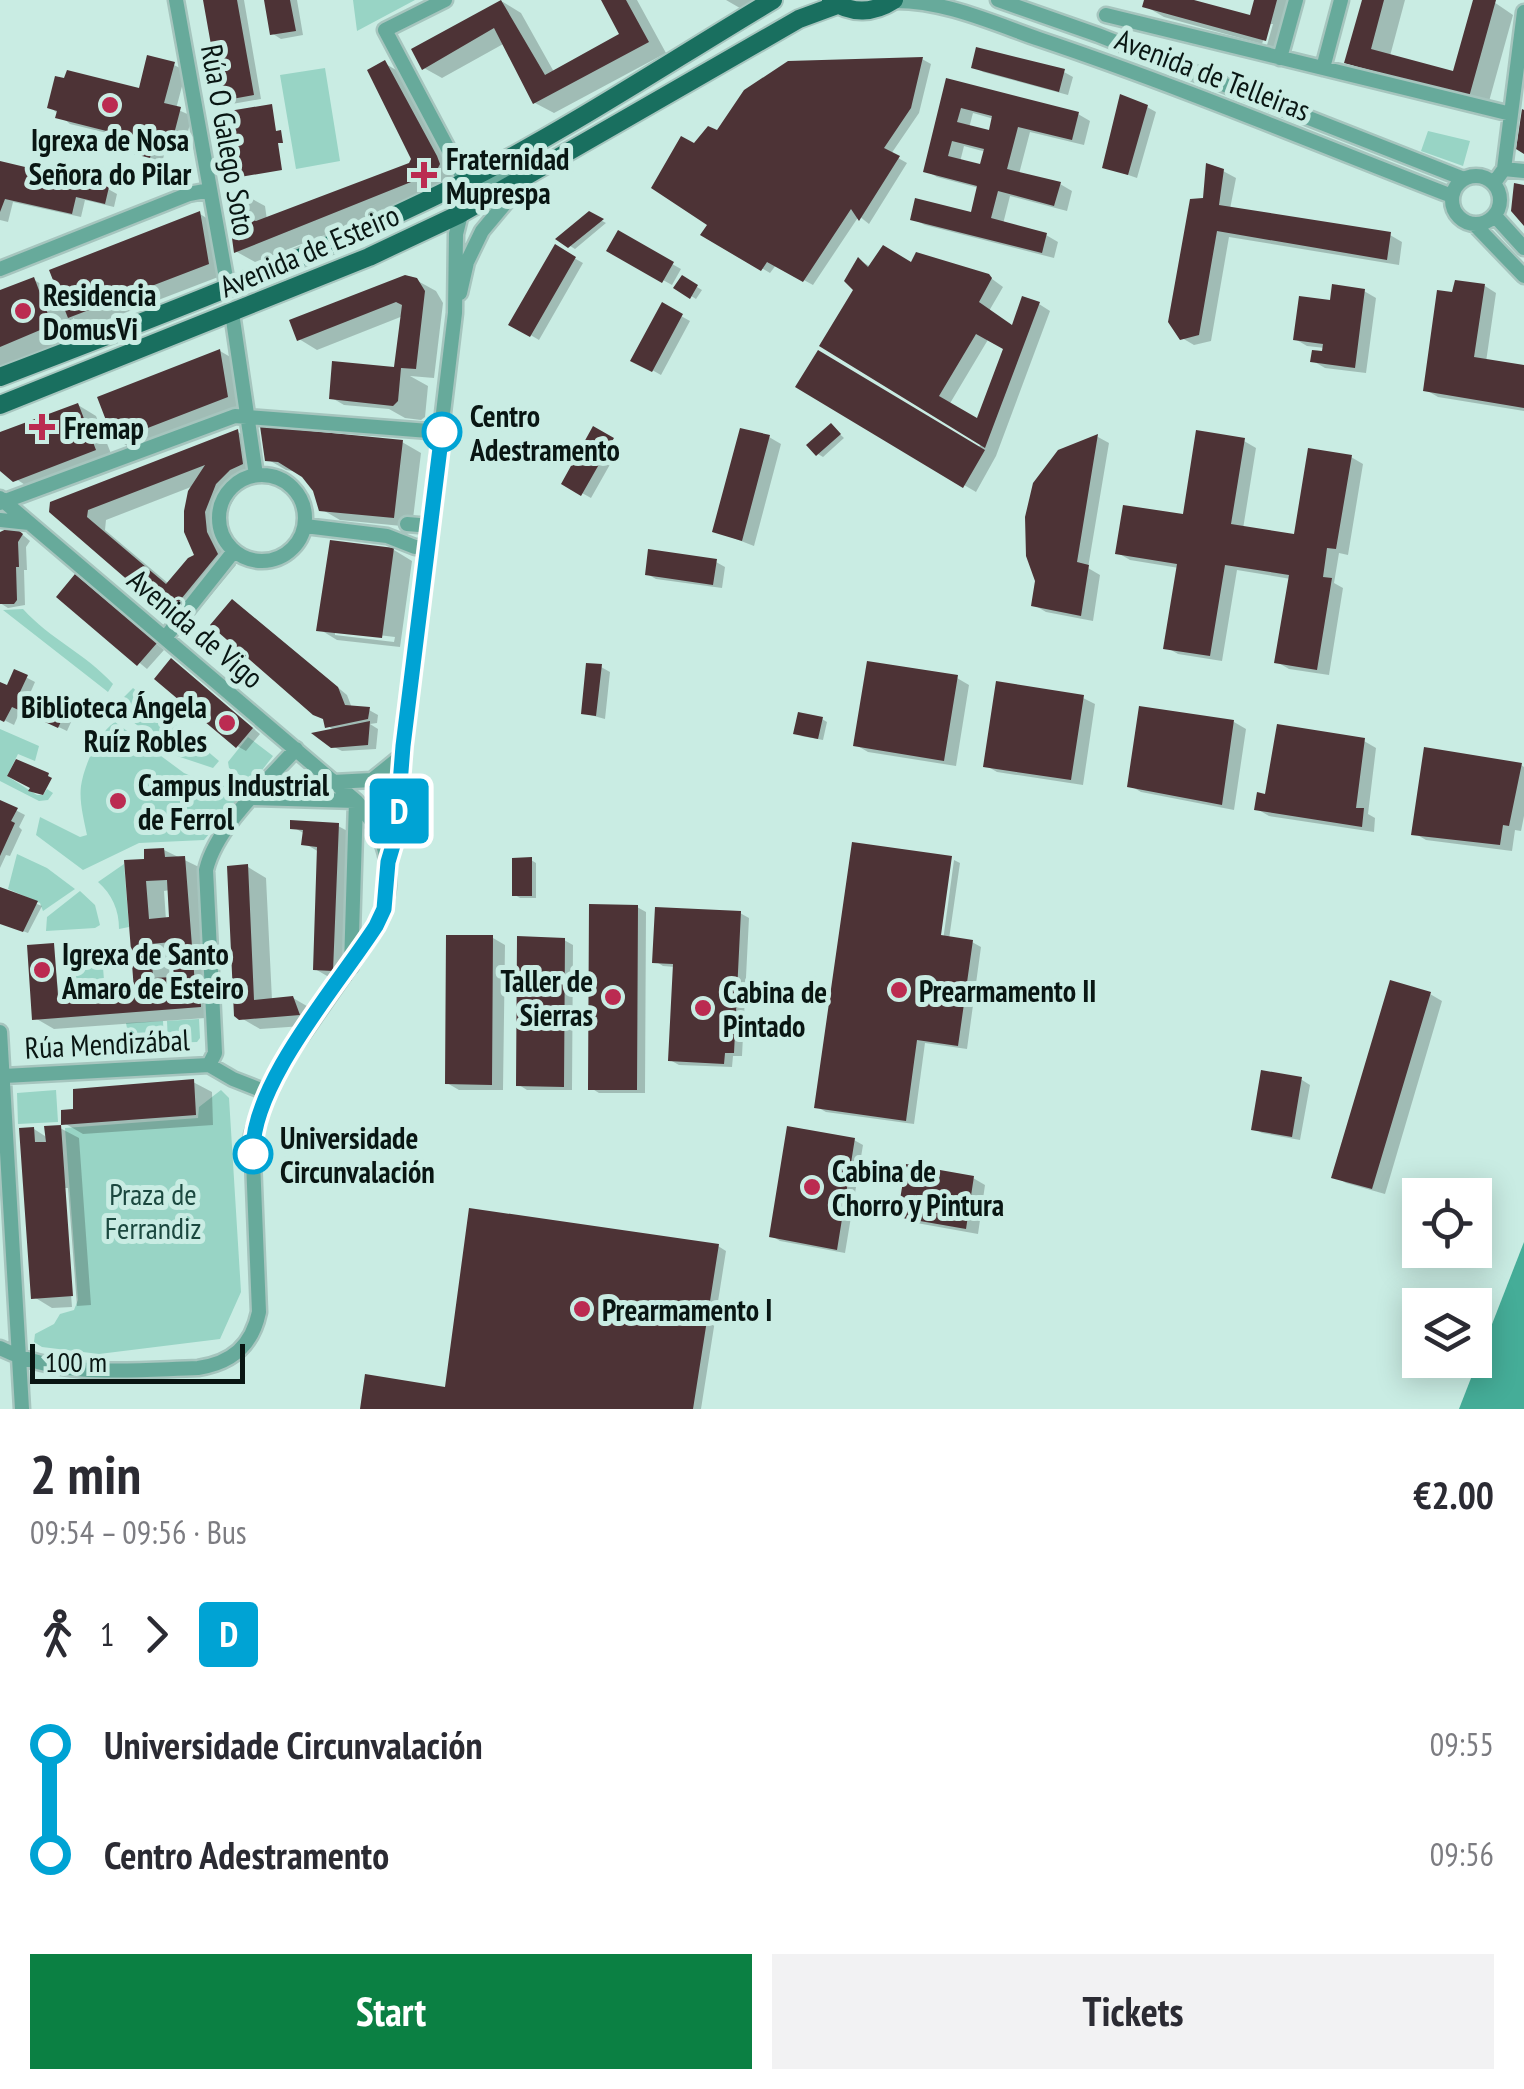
<!DOCTYPE html>
<meta charset="utf-8">
<style>
body{margin:0;font-family:"PT Sans Narrow",sans-serif;background:#f2f2f3;color:#2b2b33;height:100vh;display:flex;flex-direction:column;font-size:38px;white-space:nowrap}
*{box-sizing:border-box;margin:0}
p{font-size:32px;color:#7c7c81}
.icon{flex:none;width:55px;height:55px;fill:none;stroke:currentColor;stroke-width:2;stroke-linecap:round;stroke-linejoin:round}
.map{position:relative;height:1409px;overflow:hidden}
.panel{display:flex;flex-direction:column;background:#fff;flex:1}
.panel>*{flex:none}
.badge{padding:0 20px;border-radius:8px;font-size:35px;line-height:65px}
.controls{position:absolute;left:1402px;top:1178px;display:grid;gap:20px}
.controls a{display:grid;place-items:center;width:90px;height:90px;border-radius:0px;background:#fff;box-shadow:0 5px 25px #0003;font-size:50px}
.scale{position:absolute;left:30px;bottom:25px;width:215px;box-sizing:border-box;padding-left:10px;border:5px solid #091613;border-top:0;font-size:28px;line-height:35px;white-space:nowrap;color:#091613;-webkit-text-stroke:8px #c9ece3;paint-order:stroke}
.map>.badge{position:absolute;translate:-50% -50%;box-shadow:0 0 0 5px #fff}
.legs{display:flex;align-items:center;gap:15px;height:110px;padding:0 30px;font-size:32px}
.legs p{margin-inline-start:auto}
.overview{display:flex;align-items:center;justify-content:space-between;height:170px;padding:0 30px}
h1{font-size:55px;font-weight:700;line-height:75px}
.primary-button{display:flex;gap:20px;margin-top:auto;padding:20px 30px}
.primary-button a{flex:1;height:115px;border-radius:0px;background:#0b8043;color:#fff;font-size:40px;font-weight:700;line-height:115px;text-align:center}
.primary-button a+a{background:#f2f2f3;color:#2b2b33}
ul{padding:0 30px;list-style:none}
li{display:flex;align-items:center;gap:35px;height:110px;font-size:38px}
li i{display:grid;place-items:center;width:15px;height:100%;margin:0 12px;background:currentColor}
li i::after{content:'';width:25px;height:25px;margin:-12px;border:8px solid;border-radius:50%;background:#fff}
li p{margin-inline-start:auto}
li:first-child i{background:linear-gradient(#0000 50%,currentColor 0)}
li:last-child i{background:linear-gradient(currentColor 50%,#0000 0)}
.map>svg:first-child{display:block}
.green{fill:#98d4c5}
.water{fill:#45ad98}
.shadow{fill:#0003;fill-rule:evenodd}
.building{fill:#4d3336;fill-rule:evenodd}
.lines{fill:none;stroke-linecap:round;stroke-linejoin:round}
.minor-casing{stroke:#a6c5be;stroke-width:19}
.major-casing{stroke:#a6c5be;stroke-width:22}
.minor{stroke:#67aa9b;stroke-width:14}
.major{stroke:#196f5f;stroke-width:18}
.line-1-casing{stroke:#fff;stroke-width:22}
.line-1{stroke:#00a3d4;stroke-width:15}
.poi-dot{fill:#bb2b51;stroke:#c9ece3;stroke-width:4}
.stop-1-dot{fill:#fff;stroke:#00a3d4;stroke-width:5}
.labels{text-anchor:middle;dominant-baseline:central;stroke-width:10;stroke-linejoin:round;paint-order:stroke}
.street-label{font-size:30px;fill:#091613;stroke:#c9ece3}
.poi-label{font-size:30px;font-weight:bold;fill:#091613;stroke:#c9ece3;text-anchor:start}
.stop-label{font-size:30px;font-weight:bold;fill:#091613;stroke:#c9ece3;text-anchor:start}
.park-label{font-size:30px;fill:#1b483f;stroke:#c9ece3}
</style>
<div class="map">
<svg width="1524" height="1409" viewBox="0 0 1524 1409">
<rect width="100%" height="100%" fill="#c9ece3"/>
<!-- green -->
<path class="green" d="M353,0H415L357,31Z
M325,68L340,161L296,169L280,75Z
M1428,131L1470,141L1463,166L1421,151Z
M23,609C50,639 86,654 113,684L108,692L3,610Z
M133,688L219,761L213,768L177,756L115,708L118,703L123,708L129,702L124,697Z
M115,722L184,773L200,780L246,790L204,840L139,843L83,870L36,835L40,817L80,837L87,835C84,820 79,802 81,786C84,766 98,733 115,722Z
M0,729L39,746L35,761L18,754L7,776L37,795H43L47,789L53,793L48,800L39,801L0,781Z
M248,737L273,756L252,783L229,768L228,762Z
M17,854L47,868L75,889L43,911L40,903L8,889Z
M124,864L129,927L119,929C119,910 112,894 98,882Z
M80,891L95,905L100,925L95,928L46,931L47,917Z
M102,955L104,980L67,982V957Z
M199,1019L200,1038L197,1042L168,1043L167,1021Z
M163,1021L164,1043L130,1044L126,1023Z
M56,1090L58,1122L18,1124L17,1093Z
M221,1090L229,1098L241,1292L220,1339L99,1354L42,1347L34,1342L35,1334L54,1324L60,1314L74,1310L78,1300L65,1128L198,1118L199,1107Z"/>
<!-- water -->
<path class="water" d="M1524,1242V1409H1459Z"/>
<!-- shadow -->
<path class="shadow" d="M206,0H244L261,99L232,104L223,99Z
M267,0H297L303,35L281,39L273,34Z
M604,0H637L666,53L554,113L535,103L505,43L442,78L424,68L414,50L503,2L521,13L554,72L623,35Z
M726,0H764L745,11Z
M1147,0H1186L1252,18L1256,0H1298L1285,50L1267,45L1273,24H1268L1262,44L1164,17L1145,6Z
M1364,0H1405L1390,56L1455,74L1476,0H1491L1513,15L1488,105L1366,72L1347,62Z
M978,50L1064,72L1073,77L1068,95L983,72L974,67Z
M922,59L931,64L919,113L891,154L907,163L869,224L859,216L813,285L776,265L770,273L704,234L710,224L695,147L718,133L789,63Z
M384,63L403,74L457,176L451,186L255,262L237,252L247,196L265,206L267,220L411,165L414,158Z
M174,65L186,71L176,109L192,116L185,143L168,139L162,163L137,153L140,141L70,124L50,107L141,91Z
M948,81L1078,114L1090,121L1084,145L1030,132L1019,174L1060,184L1072,191L1067,211L1010,196L1003,224L1046,235L1058,242L1054,258L925,225L913,219L973,215L979,188L937,177L925,170ZM973,113L994,119L990,133L969,128ZM964,146L986,152L981,168L960,162Z
M1147,107L1156,112L1137,178L1105,167Z
M0,164L108,189L117,194L114,207L85,200L81,217L13,202L8,222L0,220Z
M1223,171L1236,178L1230,209L1390,235L1402,242L1399,265L1229,237L1211,341L1194,345L1182,338L1205,200Z
M200,214L218,225L226,274L88,327L73,318L77,343L0,372V293L34,280L62,296Z
M589,214L606,223L575,249L559,239Z
M619,234L681,269L672,285L609,250Z
M556,248L583,263L539,340L512,324Z
M859,260L871,267L912,265L988,276L1003,287L989,311L1013,327L1039,304L1050,311L996,456L976,492L798,387L979,447L982,443L822,345L856,289ZM989,338L1005,348L978,422L949,405Z
M682,278L702,290L696,299L677,287Z
M416,280L436,291L443,303L434,378L410,376L428,386L425,417L421,420L405,418L389,409L344,405L332,398L396,370L403,316L317,350L299,339Z
M1485,286L1496,293L1486,362L1524,368V411L1438,397L1426,390L1454,295Z
M1364,291L1376,298L1366,373L1325,368L1313,361L1324,354L1325,348L1307,346L1295,339L1332,303Z
M663,306L690,321L661,375L634,360Z
M220,351L239,362L246,407L134,450L116,439Z
M78,405L96,416L114,461L34,491L0,468V435Z
M831,426L844,438L823,457L818,454Z
M594,430L621,445L591,498L564,483Z
M238,432L257,443L261,474L242,485L225,515L223,536L236,565L188,623L170,613L52,511ZM191,487L198,556L169,584L105,530L106,520Z
M769,437L781,444L754,546L715,531Z
M1098,437L1109,443L1088,568L1100,575L1093,621L1046,612L1034,605L1059,452Z
M1244,441L1256,448L1243,529L1296,537L1351,457L1363,464L1348,555L1339,553L1334,583L1343,588L1329,675L1289,669L1277,662L1291,579L1237,570L1222,661L1178,654L1166,647L1179,568L1130,560L1118,553L1185,517Z
M402,442L421,453L412,527L340,520L321,509L315,490L298,472L286,470L267,459Z
M17,530L30,541L26,547L27,570H24L25,605L8,608L0,603V534Z
M394,550L412,561L400,647L337,640L319,629ZM335,630L395,637L394,642L335,635Z
M716,562L725,567L722,588L656,579L647,574Z
M84,582L164,650L147,669L59,596Z
M241,607L347,695L352,708L369,710L378,715L377,723L370,724L378,729L376,749L342,751L332,746L335,731L328,726Z
M180,666L260,734L246,751L237,746Z
M601,667L610,672L605,719L583,713Z
M16,672L35,682L28,698L72,720L67,731L21,709L14,725L0,718V685L8,689Z
M957,678L969,685L956,766L868,752L856,745Z
M1083,698L1095,704L1083,785L997,772L985,765Z
M822,719L827,722L823,740L801,736Z
M1234,722L1246,729L1234,810L1141,792L1129,785Z
M1364,741L1376,748L1368,814L1375,818L1374,832L1269,816L1257,809L1267,797Z
M1521,765L1524,767V816L1521,831L1515,830L1512,851L1426,840L1414,833Z
M0,802L25,815L19,827L22,830L10,856L6,855L0,868Z
M338,826L357,836L352,981L334,980L315,969L319,852L304,843L305,834L293,827Z
M164,850L203,869L219,1017L54,1029L35,1018L53,946L59,998L80,996L95,990L103,995L136,992L147,861ZM170,890L172,920H166L164,891ZM175,952L177,979L170,980L168,953Z
M531,860L536,863V898H520L515,895Z
M954,860L960,863L949,939L972,942L981,947L967,1049L925,1043L914,1124L826,1112L817,1107L937,947L942,948Z
M248,867L266,878L272,1000L293,998L312,1009L317,1025L260,1029L236,1015Z
M0,890L42,906L28,933L0,922Z
M637,907L646,912L645,1093H599L591,1088Z
M740,913L749,918L742,1056H733L732,1067L679,1065L670,1060L675,967L663,966L655,961Z
M493,938L505,945L503,1090H459L447,1083Z
M564,940L573,945L572,1090H527L519,1085Z
M1430,994L1442,1001L1385,1194L1346,1183L1334,1176Z
M1263,1073L1302,1080L1310,1085L1300,1140L1262,1133L1253,1128Z
M193,1082L212,1092L213,1125L83,1134L64,1123Z
M60,1128L79,1138L91,1305L77,1306L68,1188H63L72,1307L52,1308L34,1297V1129L48,1138Z
M854,1140L863,1145L845,1253L780,1241L772,1236Z
M973,1178L985,1185L978,1234L911,1222L899,1215Z
M718,1246L726,1251L701,1409H362L447,1390Z"/>
<!-- building -->
<path class="building" d="M203,0H237L254,95L221,101Z
M264,0H290L296,31L270,35Z
M501,0L545,75L619,34L601,0H626L649,42L533,104L494,28L422,70L411,49Z
M1144,0H1194L1250,15L1254,0H1277L1266,41L1142,7Z
M1362,0H1384L1371,49L1453,71L1473,0H1496L1469,97L1344,63Z
M976,47L1065,69L1059,92L971,68Z
M147,55L175,62L164,103L181,107L173,138L156,134L150,158L134,154L138,139L55,118L57,111L47,108L55,76L64,78L67,70L139,88Z
M923,57L911,108L884,148L900,156L859,221L851,209L803,282L767,262L761,271L700,235L707,225L651,188L681,136L694,143L708,126L717,130L744,90L788,61Z
M385,60L437,156L440,164L436,172L234,253L227,201L247,193L251,220L256,221L409,163L411,159L367,70Z
M946,78L1079,112L1072,140L1018,127L1007,169L1061,182L1054,206L998,191L991,218L1047,233L1042,253L910,220L915,198L971,212L977,186L923,172ZM961,108L992,116L989,130L957,122ZM952,141L984,149L980,164L948,156Z
M1120,94L1148,105L1128,175L1102,168Z
M272,104L276,131L281,130L283,143H278L282,170L240,177L229,111Z
M1522,109L1524,110V154L1516,149Z
M0,161L109,187L105,204L76,197L72,214L5,199L0,212Z
M1206,163L1224,169L1219,205L1391,232L1387,260L1217,231L1199,335L1180,340L1168,322L1190,199L1203,198Z
M1514,183L1524,185V226L1511,211Z
M200,211L209,264L68,318L49,270Z
M589,211L604,219L568,248L555,239Z
M618,230L674,262L662,283L606,251Z
M555,244L576,257L530,337L508,325Z
M883,245L911,262L916,252L989,274L992,278L979,302L1012,325L1022,296L1040,302L985,448L819,346L853,290L844,281L858,257L868,267ZM976,334L1003,349L977,418L939,396Z
M405,275L417,278L425,291L416,369L401,368L398,401L393,406L329,399L332,361L394,367L402,305L396,302L297,341L289,320Z
M682,275L698,285L690,299L673,288Z
M34,277L52,325L0,347V290Z
M1455,280L1485,284L1474,357L1524,365V408L1423,391L1437,290L1452,292Z
M1332,284L1365,289L1355,368L1310,362L1312,350L1322,351L1323,344L1293,340L1299,296L1330,300Z
M662,302L683,314L652,372L630,361Z
M220,349L228,397L114,441L97,397Z
M818,350L985,450L963,488L795,387Z
M78,403L96,450L13,482L0,471V432Z
M831,423L841,434L816,456L806,445Z
M260,426L403,440L394,518L319,511L313,491L302,477L278,462L265,461Z
M593,426L614,438L581,496L561,484Z
M740,428L770,435L742,541L712,532Z
M238,429L243,464L230,470L216,484L205,512L207,532L218,554L168,615L49,512L50,502ZM205,465L188,491L184,511V532L194,555L188,558L166,584L87,517L88,510Z
M1196,430L1245,438L1231,524L1294,534L1308,448L1352,455L1336,549L1327,548L1323,577L1332,578L1317,670L1274,663L1289,575L1225,565L1210,656L1163,649L1177,564L1115,554L1123,505L1183,514Z
M1098,434L1077,562L1089,565L1081,616L1031,606L1035,581L1026,556L1025,517L1033,483L1058,450Z
M13,526L23,534L18,542L19,567H16L17,600L14,604H0V532Z
M330,540L394,548L382,638L316,631Z
M648,549L717,559L713,585L645,575Z
M75,574L157,643L137,666L56,597Z
M232,599L338,687L345,705L370,707L368,719L325,728L323,719L313,715L210,625Z
M171,658L253,728L236,748L154,679Z
M867,661L958,675L944,761L853,746Z
M586,663L602,664L596,716L581,714Z
M14,669L28,675L20,692L65,713L58,728L12,707L4,722L0,720V682L7,685Z
M996,681L1084,695L1071,780L983,767Z
M1139,706L1234,720L1222,805L1127,787Z
M798,712L823,717L818,739L793,734Z
M370,721L368,745L331,748L311,733Z
M1277,724L1365,738L1356,808H1364L1362,827L1254,810L1257,792L1265,794Z
M1424,747L1522,763L1509,826L1503,825L1500,845L1411,835Z
M16,759L49,773L48,776L52,778L43,795L28,791L30,788L7,776Z
M0,800L18,808L11,821L15,823L0,856Z
M290,820L339,823L333,971L313,970L317,847L301,845L303,830L290,829Z
M852,842L952,856L941,935L973,940L958,1046L917,1040L906,1121L814,1108Z
M164,848L165,857L185,856L195,985H200L201,1007L32,1020L27,945L54,943L58,996L77,994V989L96,987V993L134,990L124,860L144,859V849ZM167,880L169,917L149,919L146,881ZM171,942L174,977L153,978L151,944Z
M532,857V896H512V858Z
M248,864L254,1000L293,996L300,1015L239,1020L234,1016L227,866Z
M0,887L38,901L23,932L0,924Z
M589,904L638,905L637,1090H588Z
M655,907L741,911L734,1053H725L724,1064L668,1061L673,964L652,963Z
M446,935H493L492,1085L445,1084Z
M517,936L565,938L564,1087L516,1086Z
M1390,980L1431,992L1372,1189L1331,1178Z
M1261,1070L1302,1077L1292,1137L1251,1130Z
M194,1079L196,1115L61,1125V1110L73,1109V1089Z
M61,1125L73,1296L31,1299L19,1128L34,1127L35,1142H46L44,1126Z
M787,1126L855,1138L837,1250L769,1237Z
M906,1164L974,1176L966,1229L897,1217Z
M469,1208L719,1244L693,1409H360L365,1374L445,1387Z"/>
<g class="lines">
<defs>
<path id="minor" d="M176,0L228,289
M445,0L385,30L465,181
M998,0L1098,35L1464,179
M893,1C943,0 993,23 1039,39C1179,86 1315,143 1452,196
M1106,15L1511,114
M1280,58L1296,0
M1323,68L1341,0
M1504,169L1524,171
M1452 200a24 24 0 1 1 48 0a24 24 0 1 1-48 0Z
M1494,183L1504,169L1524,12
M1495,216L1524,248
M1474,224L1524,276
M0,269L189,194L210,190
M460,293L467,262L482,231L528,176
M232,313L256,475
M219 518a43 43 0 1 1 86 0a43 43 0 1 1-86 0Z
M0,498L356,801C390,839 398,879 377,927L280,1067L266,1092L252,1135L259,1312C252,1346 232,1363 198,1368C131,1370 62,1379 0,1348
M0,503L235,416L442,432
M0,520L29,523
M407,524L431,526
M305,526L387,536L415,547L428,546
M165,638L234,551
M333,782L372,780L398,759
M252,798L356,801L351,966
M372,819L397,766
M390,856L402,790L403,746L455,313L456,234L466,194L509,167
M0,1032L22,1409
M209,1065L215,1053L206,870C216,827 266,782 296,749
M4,1076L209,1065L233,1079L266,1092"/>
<path id="major" d="M831,0C852,15 874,13 894,0
M0,377C157,317 314,257 464,182C570,128 671,61 773,0
M0,405L369,257L460,214L799,19L837,5"/>
</defs>
<!-- minor casing -->
<use href="#minor" class="minor-casing"/>
<!-- major casing -->
<use href="#major" class="major-casing"/>
<!-- minor -->
<use href="#minor" class="minor"/>
<!-- major -->
<use href="#major" class="major"/>
</g>
<g class="lines">
<defs>
<path id="line-1" d="M253,1154C250,1085 338,985 376,926L384,909L388,862L396,835L403,746L442,432"/>
</defs>
<!-- line-1 casing -->
<use href="#line-1" class="line-1-casing"/>
<!-- line-1 -->
<use href="#line-1" class="line-1"/>
</g>
<!-- markers -->
<g class="poi-dot">
<circle cx="110" cy="105" r="10"/>
<path d="M419 160h10v10h10v10h-10v10h-10v-10h-10v-10h10z"/>
<circle cx="23" cy="311" r="10"/>
<path d="M37 412h10v10h10v10h-10v10h-10v-10h-10v-10h10z"/>
<circle cx="227" cy="723" r="10"/>
<circle cx="118" cy="801" r="10"/>
<circle cx="42" cy="970" r="10"/>
<circle cx="899" cy="990" r="10"/>
<circle cx="613" cy="997" r="10"/>
<circle cx="703" cy="1008" r="10"/>
<circle cx="812" cy="1187" r="10"/>
<circle cx="582" cy="1309" r="10"/>
</g>
<g class="stop-1-dot">
<circle cx="442" cy="432" r="18"/>
<circle cx="253" cy="1154" r="18"/>
</g>
<g class="labels">
<!-- street labels -->
<g class="street-label">
<text transform="translate(1213 74) rotate(21)">Avenida de Telleiras</text>
<text transform="translate(229 140) rotate(80)">Rúa O Galego Soto</text>
<text transform="translate(309 250) rotate(-23)">Avenida de Esteiro</text>
<text transform="translate(196 628) rotate(40)">Avenida de Vigo</text>
<text transform="translate(107 1043) rotate(-3)">Rúa Mendizábal</text>
</g>
<!-- poi labels -->
<g class="poi-label">
<text x="110" y="139" text-anchor="middle">Igrexa de Nosa<tspan x="110" dy="34">Señora do Pilar</tspan></text>
<text x="446" y="158">Fraternidad<tspan x="446" dy="34">Muprespa</tspan></text>
<text x="43" y="294">Residencia<tspan x="43" dy="34">DomusVi</tspan></text>
<text x="64" y="427">Fremap</text>
<text x="207" y="706" text-anchor="end">Biblioteca Ángela<tspan x="207" dy="34">Ruíz Robles</tspan></text>
<text x="138" y="784">Campus Industrial<tspan x="138" dy="34">de Ferrol</tspan></text>
<text x="62" y="953">Igrexa de Santo<tspan x="62" dy="34">Amaro de Esteiro</tspan></text>
<text x="593" y="980" text-anchor="end">Taller de<tspan x="593" dy="34">Sierras</tspan></text>
<text x="919" y="990">Prearmamento II</text>
<text x="723" y="991">Cabina de<tspan x="723" dy="34">Pintado</tspan></text>
<text x="832" y="1170">Cabina de<tspan x="832" dy="34">Chorro y Pintura</tspan></text>
<text x="602" y="1309">Prearmamento I</text>
</g>
<!-- stop labels -->
<g class="stop-label">
<text x="470" y="415">Centro<tspan x="470" dy="34">Adestramento</tspan></text>
<text x="280" y="1137">Universidade<tspan x="280" dy="34">Circunvalación</tspan></text>
</g>
<!-- park labels -->
<g class="park-label">
<text x="153" y="1193">Praza de<tspan x="153" dy="34">Ferrandiz</tspan></text>
</g>
</g>
</svg>
<div class="controls">
<a><svg class="icon" aria-label="locate" viewBox="0 0 24 24"><circle cx="12" cy="12" r="6"/><path d="M12 2v4M12 18v4M2 12h4M18 12h4"/></svg></a>
<a><svg class="icon" aria-label="layers" viewBox="0 0 24 24"><path d="M12 4l9 5-9 5-9-5zM3 14l9 5 9-5"/></svg></a>
</div>
<div class="scale">100 m</div>
<b class="badge" style="left:399px;top:811px;background:#00a3d4;color:#fff">D</b>
</div>
<section class="panel">
<div class="overview"><div><h1>2 min</h1><p>09:54 – 09:56 · Bus</p></div><b>€2.00</b></div>
<div class="legs"><svg class="icon" aria-label="walk" viewBox="0 0 24 24"><circle cx="13" cy="4" r="2"/><path d="M13 8l-2 6 4 7M11 14l-3 7M7 12l3-4h3l4 4"/></svg>1<svg class="icon" aria-label="forward" viewBox="0 0 24 24"><path d="M9 5l7 7-7 7"/></svg><b class="badge" style="background:#00a3d4;color:#fff">D</b></div>
<ul>
<li><i style="color:#00a3d4"></i><b>Universidade Circunvalación</b><p>09:55</p></li>
<li><i style="color:#00a3d4"></i><b>Centro Adestramento</b><p>09:56</p></li>
</ul>
<div class="primary-button"><a>Start</a><a>Tickets</a></div>
</section>
